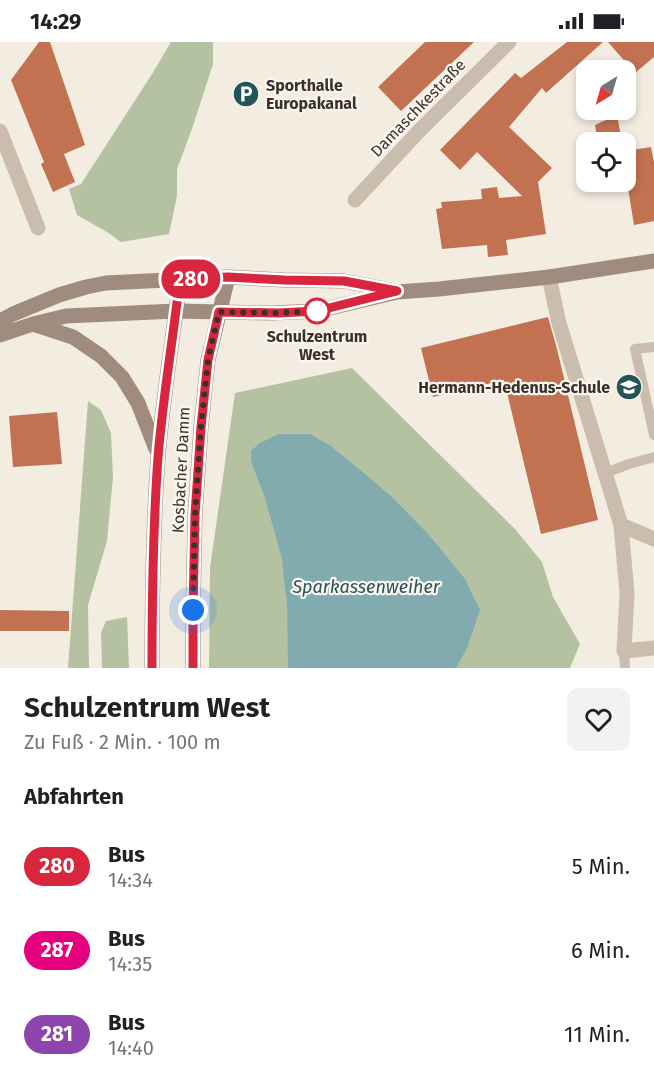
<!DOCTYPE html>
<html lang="de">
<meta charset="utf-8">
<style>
body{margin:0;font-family:"Fira Sans",sans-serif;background:#f2f2f2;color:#202124;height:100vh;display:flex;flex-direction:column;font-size:22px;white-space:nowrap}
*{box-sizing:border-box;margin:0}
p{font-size:20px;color:#757577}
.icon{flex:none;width:33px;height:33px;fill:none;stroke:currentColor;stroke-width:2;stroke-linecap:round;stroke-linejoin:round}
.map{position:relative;height:626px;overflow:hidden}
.drawer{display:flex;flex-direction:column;background:#fff;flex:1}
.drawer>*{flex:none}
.badge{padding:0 12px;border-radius:20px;font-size:21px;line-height:39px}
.needle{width:39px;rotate:217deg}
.tools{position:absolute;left:576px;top:18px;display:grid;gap:12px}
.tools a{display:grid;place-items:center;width:60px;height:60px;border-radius:12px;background:#fff;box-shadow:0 3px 9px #0003;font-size:30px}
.you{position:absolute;width:30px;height:30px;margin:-15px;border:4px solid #fff;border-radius:50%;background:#1a73e8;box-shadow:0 0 0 9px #1a73e833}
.map>.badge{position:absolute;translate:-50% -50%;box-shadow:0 0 0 3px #fff}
h2{padding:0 24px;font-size:22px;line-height:54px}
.round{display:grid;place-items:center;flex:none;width:63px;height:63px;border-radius:12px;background:#f2f2f2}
.head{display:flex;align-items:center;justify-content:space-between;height:102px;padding:0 24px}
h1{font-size:28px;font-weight:700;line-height:45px}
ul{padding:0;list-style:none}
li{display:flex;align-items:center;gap:18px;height:84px;padding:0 24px}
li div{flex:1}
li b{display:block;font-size:22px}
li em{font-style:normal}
li .badge{min-width:66px;font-weight:700;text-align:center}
.status{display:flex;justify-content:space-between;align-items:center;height:42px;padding:0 30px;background:#fff;direction:ltr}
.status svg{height:16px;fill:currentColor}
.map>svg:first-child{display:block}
.green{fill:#b5c2a1}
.water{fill:#81abaf}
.building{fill:#c27251}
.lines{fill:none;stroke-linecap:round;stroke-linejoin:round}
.lane{stroke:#cbbdad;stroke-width:10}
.street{stroke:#cbbdad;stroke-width:15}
.secondary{stroke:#9f8c7e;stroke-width:15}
.line-casing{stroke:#fff;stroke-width:14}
.line{stroke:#d7263d;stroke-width:9}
.walk{stroke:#3a312b;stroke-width:6;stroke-dasharray:0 10.8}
.stop-dot{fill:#fff;stroke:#d7263d;stroke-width:3}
.labels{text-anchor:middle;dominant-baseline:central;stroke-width:4.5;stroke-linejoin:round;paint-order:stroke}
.poi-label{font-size:16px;font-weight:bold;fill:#3a312b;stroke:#faf5ee;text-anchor:start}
.street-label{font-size:16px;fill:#3a312b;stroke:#faf5ee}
.stop-label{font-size:16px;font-weight:bold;fill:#3a312b;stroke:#faf5ee}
.water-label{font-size:18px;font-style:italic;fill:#22545a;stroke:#faf5ee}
</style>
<div class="status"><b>14:29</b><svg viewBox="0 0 49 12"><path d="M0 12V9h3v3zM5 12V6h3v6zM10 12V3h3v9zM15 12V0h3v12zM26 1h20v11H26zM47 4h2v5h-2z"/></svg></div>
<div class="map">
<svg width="654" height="626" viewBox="0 0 654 626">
<rect width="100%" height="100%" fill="#f3ece1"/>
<!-- green -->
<path class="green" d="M171,0H213V22L192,87L177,127V154L169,192L121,200L107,190L77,173L69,147L81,142L152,32Z
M352,326L515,487L542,520L553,555L580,602L570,626H209L210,526L235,351Z
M88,359L101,368L111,391L113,435L107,499L88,563L89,626H68Z
M127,575L129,626H102L101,591L106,579Z"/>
<!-- water -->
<path class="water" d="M279,392H310L331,404L364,431L394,457L429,493L465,537L480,568L467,606L456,626H288L287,559L284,538L282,517L265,456L251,419V409L260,401Z"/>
<!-- building -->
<path class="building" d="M39,0H50L85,103L64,112L75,140L53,150L41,122L44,120L11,38Z
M425,0H474L401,69L378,45Z
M567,0H603L546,51L542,46L509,85L552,126L538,140L546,192L506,198L508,213L488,215L487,203L442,207L436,167L442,166L441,160L482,157L481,147L497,145L499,156L522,154L477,110L460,128L440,108L515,31L521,36Z
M608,0H654V15L635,31Z
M617,73L622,100H598L595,83Z
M651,105L654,120V179L634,183L626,134V109Z
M548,275L557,307L598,478L541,492L504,338L433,355L421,306Z
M57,370L62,422L13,425L9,374Z
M0,568L69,569V589H0Z"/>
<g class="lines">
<!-- lane -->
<path class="lane" d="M654,305L635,307L654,393
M605,431L629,422L654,415
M624,609L625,626"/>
<!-- street -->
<path class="street" d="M0,89L38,186
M355,158L420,88L509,0
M549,235L559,281L621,483L654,497
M621,483L627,551L624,609L654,606"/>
<!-- secondary -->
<path class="secondary" d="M0,279L13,272L59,253L86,245L106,241L228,235L284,238L344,239L391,248
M33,282L73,295L101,314L122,335L138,361L156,407
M0,293L33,282L66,274L176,269L272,271L317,269L397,250L439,247L549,235L654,219
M152,626C152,556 153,485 158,415C163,355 173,296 180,237
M193,626V568L195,473L201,385L208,318L228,235"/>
</g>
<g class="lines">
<defs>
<path id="line" d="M152,626C152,556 153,485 158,415C163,355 173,296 180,237L228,235L284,238L344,239L397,249L317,269L278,271L219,270L208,318L201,385L195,473L193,568V626"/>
</defs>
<!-- line casing -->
<use href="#line" class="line-casing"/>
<!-- line -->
<use href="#line" class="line"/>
<!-- walk -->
<path class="walk" d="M193,568L195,473L201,385L208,318L219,270L278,271L317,269"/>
</g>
<!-- icons -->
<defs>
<symbol id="parking-disc" viewBox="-11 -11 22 22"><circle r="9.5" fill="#22545a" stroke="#faf5ee"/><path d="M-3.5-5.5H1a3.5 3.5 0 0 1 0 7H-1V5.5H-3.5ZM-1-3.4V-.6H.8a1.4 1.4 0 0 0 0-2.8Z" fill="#fff"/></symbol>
<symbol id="school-disc" viewBox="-11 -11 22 22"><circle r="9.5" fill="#22545a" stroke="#faf5ee"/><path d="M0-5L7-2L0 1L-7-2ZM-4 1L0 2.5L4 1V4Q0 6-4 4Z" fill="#fff"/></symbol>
</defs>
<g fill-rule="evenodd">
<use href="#parking-disc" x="231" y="37" width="30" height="30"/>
<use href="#school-disc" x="614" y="330" width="30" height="30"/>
</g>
<!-- markers -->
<circle class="stop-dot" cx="317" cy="269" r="12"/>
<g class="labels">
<!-- poi labels -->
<g class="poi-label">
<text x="266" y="43">Sporthalle<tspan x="266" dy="18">Europakanal</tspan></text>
<text x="610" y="345" text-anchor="end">Hermann-Hedenus-Schule</text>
</g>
<!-- street labels -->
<g class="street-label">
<text transform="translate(418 66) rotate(-46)">Damaschkestraße</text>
<text transform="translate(181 428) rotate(-87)">Kosbacher Damm</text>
</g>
<!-- stop labels -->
<g class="stop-label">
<text x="317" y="294">Schulzentrum<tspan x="317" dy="18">West</tspan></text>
</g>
<!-- water labels -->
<g class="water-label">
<text x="366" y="545">Sparkassenweiher</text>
</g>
</g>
</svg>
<div class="tools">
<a><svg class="needle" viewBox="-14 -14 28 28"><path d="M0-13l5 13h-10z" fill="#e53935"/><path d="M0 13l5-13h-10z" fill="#757577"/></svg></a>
<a><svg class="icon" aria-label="locate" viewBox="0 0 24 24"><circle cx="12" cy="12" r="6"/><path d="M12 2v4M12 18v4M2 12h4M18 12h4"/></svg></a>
</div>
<div class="you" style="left:193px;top:568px"></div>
<b class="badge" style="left:191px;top:237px;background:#d7263d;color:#fff">280</b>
</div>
<section class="drawer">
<div class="head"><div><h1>Schulzentrum West</h1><p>Zu Fuß · 2 Min. · 100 m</p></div><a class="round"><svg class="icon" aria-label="heart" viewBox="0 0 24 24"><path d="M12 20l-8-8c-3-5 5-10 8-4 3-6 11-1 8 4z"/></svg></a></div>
<h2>Abfahrten</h2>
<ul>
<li><span class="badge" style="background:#d7263d;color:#fff">280</span><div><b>Bus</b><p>14:34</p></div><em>5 Min.</em></li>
<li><span class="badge" style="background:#e6007e;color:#fff">287</span><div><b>Bus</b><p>14:35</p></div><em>6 Min.</em></li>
<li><span class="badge" style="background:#8e44ad;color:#fff">281</span><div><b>Bus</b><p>14:40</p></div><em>11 Min.</em></li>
</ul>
</section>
